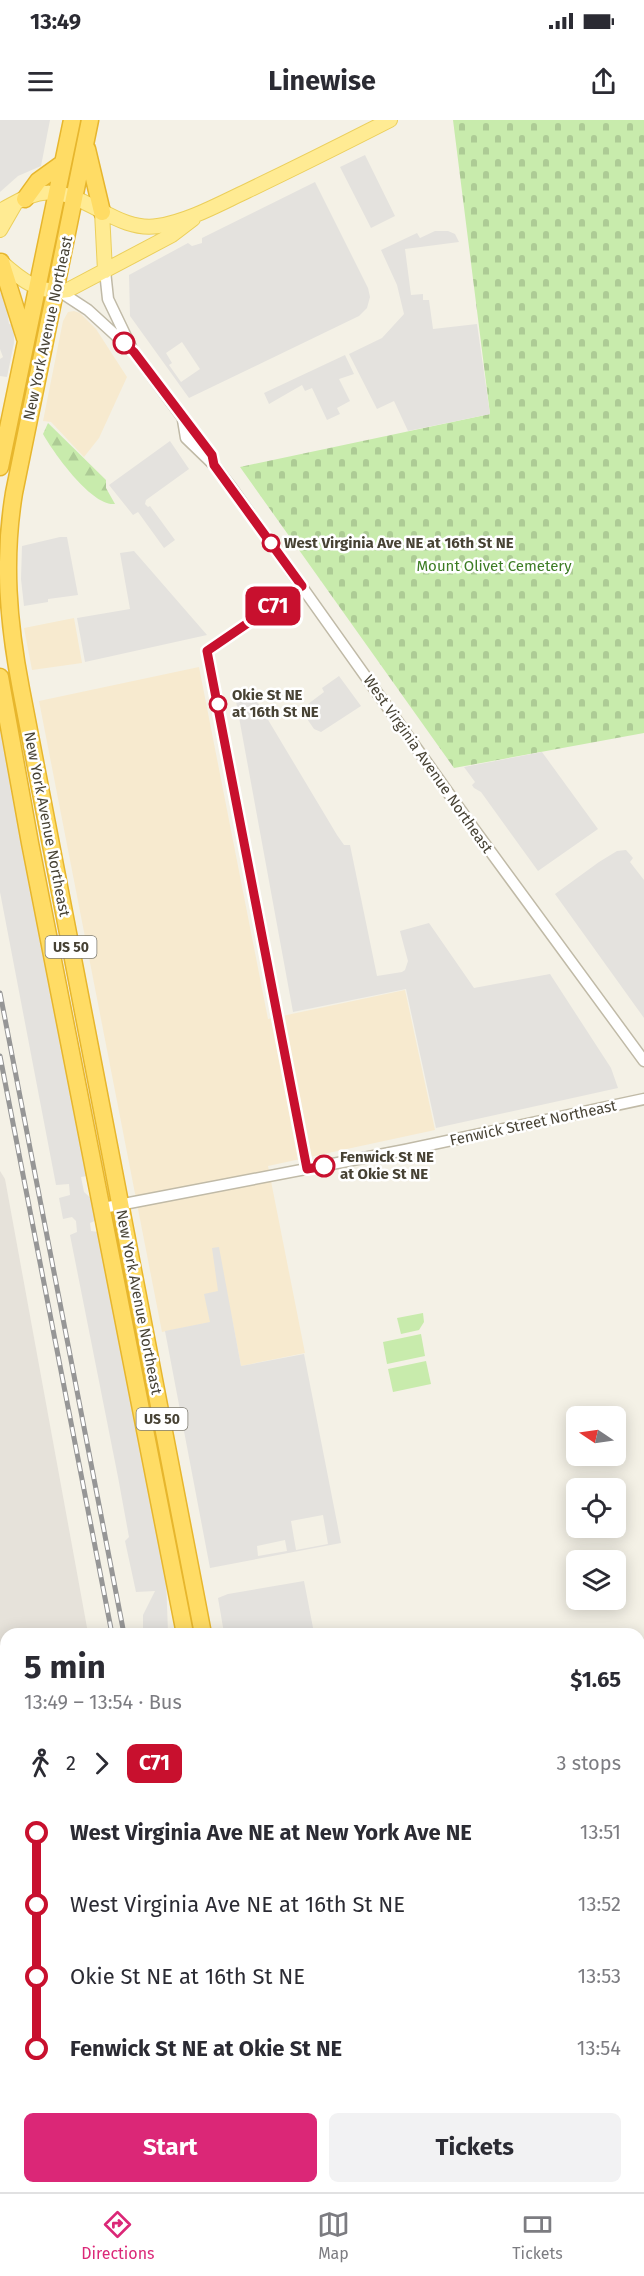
<!DOCTYPE html>
<meta charset="utf-8">
<style>
body{margin:0;font-family:"Fira Sans",sans-serif;background:#f2f2f3;color:#2b2b33;height:100vh;display:flex;flex-direction:column;font-size:22px;white-space:nowrap}
*{box-sizing:border-box;margin:0}
p{font-size:20px;color:#7c7c81}
.icon{flex:none;width:33px;height:33px;fill:none;stroke:currentColor;stroke-width:2;stroke-linecap:round;stroke-linejoin:round}
.map{position:relative;flex:1;overflow:hidden}
.drawer{position:absolute;left:0px;top:1508px;width:645px;height:566px;display:flex;flex-direction:column;background:#fff;border-radius:18px 18px 0 0;box-shadow:0 3px 15px #0003}
.drawer>*{flex:none}
.badge{padding:0 12px;border-radius:9px;font-size:21px;line-height:39px}
.needle{width:39px;rotate:283deg}
.fabs{position:absolute;left:566px;top:1286px;display:grid;gap:12px}
.fabs a{display:grid;place-items:center;width:60px;height:60px;border-radius:9px;background:#fff;box-shadow:0 3px 15px #0003;font-size:30px}
.map>.badge{position:absolute;translate:-50% -50%;box-shadow:0 0 0 3px #fff}
.legs{display:flex;align-items:center;gap:9px;height:66px;padding:0 24px;font-size:20px}
.legs p{margin-inline-start:auto}
.headline{display:flex;align-items:center;justify-content:space-between;height:102px;padding:0 24px}
h1{font-size:33px;font-weight:700;line-height:45px}
.action{display:flex;gap:12px;margin-top:auto;padding:12px 24px}
.action a{flex:1;height:69px;border-radius:9px;background:#db2777;color:#fff;font-size:24px;font-weight:700;line-height:69px;text-align:center}
.action a+a{background:#f2f2f3;color:#2b2b33}
ul{padding:0 24px;list-style:none}
li{display:flex;align-items:center;gap:21px;height:72px;font-size:22px}
li i{display:grid;place-items:center;width:9px;height:100%;margin:0 8px;background:currentColor}
li i::after{content:'';width:15px;height:15px;margin:-8px;border:4px solid;border-radius:50%;background:#fff}
li p{margin-inline-start:auto}
li:first-child i{background:linear-gradient(#0000 50%,currentColor 0)}
li:last-child i{background:linear-gradient(currentColor 50%,#0000 0)}
.status{display:flex;justify-content:space-between;align-items:center;height:42px;padding:0 30px;background:#fff;direction:ltr}
.status svg{height:16px;fill:currentColor}
header{display:flex;justify-content:space-between;align-items:center;height:78px;padding:0 24px;background:#fff;font-size:27px;font-weight:700}
.tabs{display:flex;justify-content:space-around;align-items:center;height:84px;border-top:2px solid #e1e1e2;background:#fff;font-size:16px;color:#7c7c81}
.tabs a{display:grid;justify-items:center;gap:3px}
.tabs .active{color:#db2777}
.map>svg:first-child{display:block}
.commercial{fill:#f7eacf}
.industrial{fill:#e6e2da}
.education{fill:#eee8ce}
.grass{fill:url(#grass-tufts)}
.forest{fill:url(#forest-firs)}
.cemetery{fill:url(#cemetery-stones)}
.park{fill:#c8ebac}
.parking{fill:#e4e2de;fill-rule:evenodd}
.lines{fill:none;stroke-linecap:round;stroke-linejoin:round}
.minor-casing{stroke:#c0baa7;stroke-width:13}
.major-casing{stroke:#ebcf5c;stroke-width:16}
.highway-casing{stroke:#e7b62d;stroke-width:19}
.minor{stroke:#fff;stroke-width:10}
.major{stroke:#ffeb93;stroke-width:14}
.highway{stroke:#ffdc65;stroke-width:16}
.rail-casing{stroke:#969696;stroke-width:5}
.rail{stroke:#fff;stroke-width:3;stroke-dasharray:9;stroke-linecap:butt}
.line-1-casing{stroke:#fff;stroke-width:14}
.line-1{stroke:#c8102e;stroke-width:9}
.stop-1-dot{fill:#fff;stroke:#c8102e;stroke-width:3}
.labels{text-anchor:middle;dominant-baseline:central;stroke-width:5;stroke-linejoin:round;paint-order:stroke}
.shield{fill:#fff;stroke:#7e7b71;stroke-width:1.5}
.shield-label{font-size:14px;font-weight:bold;fill:#474234}
.street-label{font-size:15px;fill:#474234;stroke:#fff}
.stop-label{font-size:15px;font-weight:bold;fill:#474234;stroke:#fff;text-anchor:start}
.park-label{font-size:15px;fill:#3c7c24;stroke:#fff}
</style>
<div class="status"><b>13:49</b><svg viewBox="0 0 49 12"><path d="M0 12V9h3v3zM5 12V6h3v6zM10 12V3h3v9zM15 12V0h3v12zM26 1h20v11H26zM47 4h2v5h-2z"/></svg></div>
<header><svg class="icon" aria-label="menu" viewBox="0 0 24 24"><path d="M4 6h16M4 12h16M4 18h16"/></svg>Linewise<svg class="icon" aria-label="share" viewBox="0 0 24 24"><path d="M12 15V3M7 8l5-5 5 5M5 13v7h14v-7"/></svg></header>
<div class="map">
<svg width="644" height="2072" viewBox="0 0 644 2072">
<defs>
<pattern id="grass-tufts" width="24" height="20" patternUnits="userSpaceOnUse" patternTransform="scale(1.5)"><rect width="24" height="20" fill="#c8ebac"/><path d="M3 7l-1-3M5 7V3M7 7l1-3M15 17l-1-3M17 17v-4M19 17l1-3" fill="none" stroke="#adcb95"/></pattern>
<pattern id="forest-firs" width="22" height="20" patternUnits="userSpaceOnUse" patternTransform="scale(1.5)"><rect width="22" height="20" fill="#c8ebac"/><path d="M5 1l3.5 6h-7zM16 11l3.5 6h-7z" fill="#adcb95"/></pattern>
<pattern id="cemetery-stones" width="16" height="16" patternUnits="userSpaceOnUse" patternTransform="scale(1.5)"><rect width="16" height="16" fill="#c8ebac"/><path d="M2 7V4a2 2 0 0 1 4 0v3zM10 15v-3a2 2 0 0 1 4 0v3z" fill="#adcb95"/></pattern>
</defs>
<rect width="100%" height="100%" fill="#f4f1e6"/>
<!-- commercial -->
<path class="commercial" d="M74,191L80,193L96,209L127,257L99,318L84,337L51,302L43,301L63,201L68,192Z
M74,498L82,543L32,550L24,508Z
M199,547L268,899L405,870L435,1010L268,1046L305,1233L241,1246L232,1198L162,1212L39,581Z"/>
<!-- industrial -->
<path class="industrial" d="M0,1051L5,1059L88,1513L6,1514V2067H135L134,2072H8L0,2057Z"/>
<!-- education -->
<path class="education" d="M644,1716V2072H533L531,2067H639V1719Z"/>
<!-- grass -->
<path class="grass" d="M361,2067H449V2072H361Z"/>
<!-- forest -->
<path class="forest" d="M48,303L106,360V368L115,384C92,387 53,332 43,314Z
M320,2067H361L360,2072H321Z
M377,2067H419C408,2072 388,2072 377,2067Z"/>
<!-- cemetery -->
<path class="cemetery" d="M453,0H644V613L454,648L240,347L490,294Z"/>
<!-- park -->
<path class="park" d="M423,1193L424,1202L419,1210L401,1214L397,1198Z
M421,1214L425,1236L387,1244L383,1222Z
M426,1241L431,1264L393,1272L388,1249Z"/>
<!-- parking -->
<path class="parking" d="M0,0H50L41,46L18,56L0,72Z
M365,35L395,96L371,108L340,47Z
M315,62L368,168L370,177L367,188L359,196L189,278L130,196L129,155L188,123L192,126L202,123V118ZM182,222L200,249L181,262L169,245L172,243L166,233Z
M435,111H448L455,114L459,122L405,129L411,175L423,174V180H429L433,209L477,204L490,294L408,311L394,281L377,289L349,234L382,218L404,194L397,165L381,130L417,113L420,118Z
M0,172L6,183L9,204L14,205V223L7,257L0,256V239L3,237L0,229Z
M345,235L354,254L339,259L350,281L337,288L340,294L327,300L312,268L305,271L302,265L269,284L264,273Z
M170,321L189,349L146,380L145,384L148,387L150,386L175,420L164,428L138,392L133,395L109,365Z
M60,417H67L78,475L48,479V482L24,486L21,459L22,426Z
M134,431L207,515L85,542L77,498L130,489L120,433Z
M339,556L361,586L321,612L314,609L303,593L308,588V584L324,572L322,568Z
M248,577L255,578L337,715L344,725H350L377,856L402,852L405,850L408,841L400,811L429,803L474,868L550,854L611,948L618,968L436,1008L406,869L293,892L236,581Z
M0,604L87,1056L81,1057L84,1072L93,1080L97,1100L90,1103L91,1111L98,1112L166,1457L168,1513H143V1495L155,1471L136,1472L125,1421L129,1417L118,1357L70,1115L77,1112L76,1101L72,1097L63,1099L59,1078L70,1075L69,1064L56,1065L0,772Z
M542,632L598,709L538,751L481,672L474,668L472,665L475,662L464,647Z
M626,730L633,738L630,742L644,760V898L555,774L599,742L617,731Z
M219,1127L241,1246L304,1234L341,1423L210,1448L165,1211L210,1202L204,1174L218,1171L212,1128ZM323,1395L328,1424L296,1430L291,1401ZM285,1420L287,1431L258,1436L257,1426Z
M304,1461L314,1513H224L218,1478L228,1474Z
M644,1599V1657L639,1650V1602Z"/>
<g class="lines">
<defs>
<path id="minor" d="M105,151L108,179L131,227
M59,171L88,190L134,232L212,337
M183,300L186,318L214,345L231,367L474,709L644,941
M103,1088L405,1030L644,979"/>
<path id="major" d="M0,91C13,84 27,75 42,73C85,68 115,113 158,106C189,101 219,84 247,71C295,48 343,24 390,0
M102,92L105,151
M0,110L15,84
M0,141C20,159 39,175 68,170L172,115L193,99
M639,1696L644,1693
M458,2072V2067
M482,2072V2067"/>
<path id="highway" d="M90,0L14,373C3,440 8,502 21,569L203,1514
M87,29L102,92
M25,79L38,61L63,43
M1,142L25,218
M0,347L72,0
M0,557L30,723L185,1514
M287,2067L288,2072
M308,2067V2072"/>
</defs>
<!-- minor casing -->
<use href="#minor" class="minor-casing"/>
<!-- major casing -->
<use href="#major" class="major-casing"/>
<!-- highway casing -->
<use href="#highway" class="highway-casing"/>
<!-- minor -->
<use href="#minor" class="minor"/>
<!-- major -->
<use href="#major" class="major"/>
<!-- highway -->
<use href="#highway" class="highway"/>
<defs>
<path id="rail" d="M0,873L124,1514
M0,936L112,1514
M197,2067V2072
M211,2067L212,2072
M231,2067L232,2072"/>
</defs>
<!-- rail casing -->
<use href="#rail" class="rail-casing"/>
<!-- rail -->
<use href="#rail" class="rail"/>
</g>
<g class="lines">
<defs>
<path id="line-1" d="M124,223L134,232L212,335L214,345L302,466L207,531L307,1049L324,1046"/>
</defs>
<!-- line-1 casing -->
<use href="#line-1" class="line-1-casing"/>
<!-- line-1 -->
<use href="#line-1" class="line-1"/>
</g>
<!-- markers -->
<g class="stop-1-dot">
<circle cx="124" cy="223" r="10"/>
<circle cx="271" cy="423" r="8"/>
<circle cx="218" cy="584" r="8"/>
<circle cx="324" cy="1046" r="10"/>
</g>
<g class="labels">
<!-- shield labels -->
<g class="shield">
<rect x="45.5" y="816" width="51" height="22" rx="4.5"/>
<rect x="136.5" y="1288" width="51" height="22" rx="4.5"/>
</g>
<g class="shield-label">
<text x="71" y="827">US 50</text>
<text x="162" y="1299">US 50</text>
</g>
<!-- street labels -->
<g class="street-label">
<text transform="translate(48 208) rotate(-78)">New York Avenue Northeast</text>
<text transform="translate(428 644) rotate(55)">West Virginia Avenue Northeast</text>
<text transform="translate(47 704) rotate(79)">New York Avenue Northeast</text>
<text transform="translate(533 1003) rotate(-12)">Fenwick Street Northeast</text>
<text transform="translate(139 1182) rotate(79)">New York Avenue Northeast</text>
</g>
<!-- stop labels -->
<g class="stop-label">
<text x="284" y="423">West Virginia Ave NE at 16th St NE</text>
<text x="232" y="575">Okie St NE<tspan x="232" dy="17">at 16th St NE</tspan></text>
<text x="340" y="1037">Fenwick St NE<tspan x="340" dy="17">at Okie St NE</tspan></text>
</g>
<!-- park labels -->
<g class="park-label">
<text x="494" y="446">Mount Olivet Cemetery</text>
</g>
</g>
</svg>
<div class="fabs">
<a><svg class="needle" viewBox="-14 -14 28 28"><path d="M0-13l5 13h-10z" fill="#e53935"/><path d="M0 13l5-13h-10z" fill="#7c7c81"/></svg></a>
<a><svg class="icon" aria-label="locate" viewBox="0 0 24 24"><circle cx="12" cy="12" r="6"/><path d="M12 2v4M12 18v4M2 12h4M18 12h4"/></svg></a>
<a><svg class="icon" aria-label="layers" viewBox="0 0 24 24"><path d="M12 4l9 5-9 5-9-5zM3 14l9 5 9-5"/></svg></a>
</div>
<b class="badge" style="left:273px;top:486px;background:#c8102e;color:#fff">C71</b>
<section class="drawer">
<div class="headline"><div><h1>5 min</h1><p>13:49 – 13:54 · Bus</p></div><b>$1.65</b></div>
<div class="legs"><svg class="icon" aria-label="walk" viewBox="0 0 24 24"><circle cx="13" cy="4" r="2"/><path d="M13 8l-2 6 4 7M11 14l-3 7M7 12l3-4h3l4 4"/></svg>2<svg class="icon" aria-label="forward" viewBox="0 0 24 24"><path d="M9 5l7 7-7 7"/></svg><b class="badge" style="background:#c8102e;color:#fff">C71</b><p>3 stops</p></div>
<ul>
<li><i style="color:#c8102e"></i><b>West Virginia Ave NE at New York Ave NE</b><p>13:51</p></li>
<li><i style="color:#c8102e"></i><span>West Virginia Ave NE at 16th St NE</span><p>13:52</p></li>
<li><i style="color:#c8102e"></i><span>Okie St NE at 16th St NE</span><p>13:53</p></li>
<li><i style="color:#c8102e"></i><b>Fenwick St NE at Okie St NE</b><p>13:54</p></li>
</ul>
<div class="action"><a>Start</a><a>Tickets</a></div>
</section>
</div>
<nav class="tabs">
<a class="active"><svg class="icon" aria-label="directions" viewBox="0 0 24 24"><path d="M12 3l9 9-9 9-9-9zM9 14v-3h6M13 9l2 2-2 2"/></svg>Directions</a>
<a><svg class="icon" aria-label="map" viewBox="0 0 24 24"><path d="M3 6l6-2 6 2 6-2v14l-6 2-6-2-6 2zM9 4v14M15 6v14"/></svg>Map</a>
<a><svg class="icon" aria-label="tickets" viewBox="0 0 24 24"><path d="M3 7h18v10H3zM15 7v10"/></svg>Tickets</a>
</nav>
